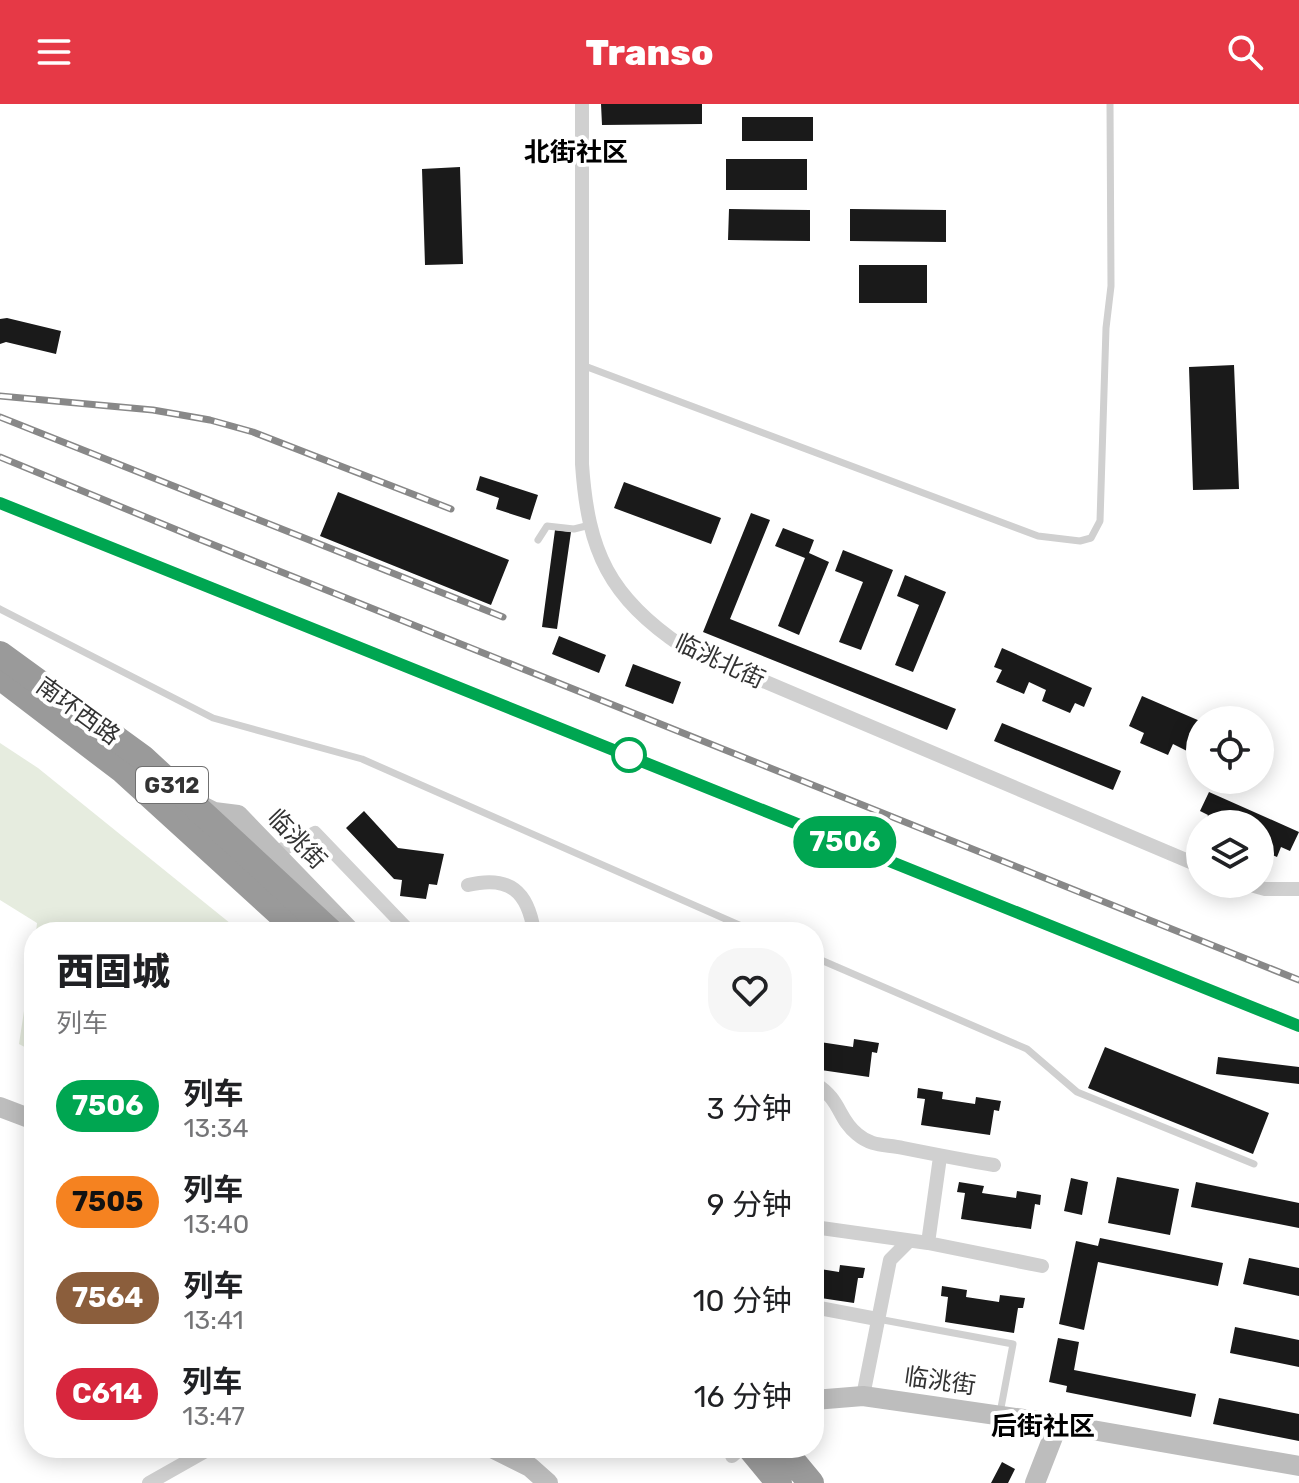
<!DOCTYPE html>
<html lang="zh">
<meta charset="utf-8">
<style>
body{margin:0;font-family:Rubik,"Noto Sans SC",sans-serif;background:#f6f6f6;color:#202124;height:100vh;display:flex;flex-direction:column;font-size:30px;white-space:nowrap}
*{box-sizing:border-box;margin:0}
p{font-size:26px;color:#757577}
.icon{flex:none;width:44px;height:44px;fill:none;stroke:currentColor;stroke-width:2;stroke-linecap:round;stroke-linejoin:round}
.map{position:relative;flex:1;overflow:hidden}
.details{position:absolute;left:24px;top:818px;width:800px;height:536px;display:flex;flex-direction:column;background:#fff;border-radius:32px;box-shadow:0 4px 20px #0003}
.details>*{flex:none}
.badge{padding:0 16px;border-radius:26px;font-size:28px;line-height:52px}
.fabs{position:absolute;left:1186px;top:602px;display:grid;gap:16px}
.fabs a{display:grid;place-items:center;width:88px;height:88px;border-radius:50%;background:#fff;box-shadow:0 4px 20px #0003;font-size:40px}
.map>.badge{position:absolute;translate:-50% -50%;box-shadow:0 0 0 4px #fff}
.round{display:grid;place-items:center;flex:none;width:84px;height:84px;border-radius:32px;background:#f6f6f6}
.headline{display:flex;align-items:center;justify-content:space-between;height:136px;padding:0 32px}
h1{font-size:38px;font-weight:800;line-height:60px}
ul{padding:0;list-style:none}
li{display:flex;align-items:center;gap:24px;height:96px;padding:0 32px}
li div{flex:1}
li b{display:block;font-size:30px}
li em{font-style:normal}
li .badge{min-width:88px;font-weight:700;text-align:center}
header{display:flex;justify-content:space-between;align-items:center;height:104px;padding:0 32px;background:#e63946;color:#fff;font-size:36px;font-weight:800}
.map>svg:first-child{display:block}
.green{fill:#e6ecdf}
.building{fill:#1a1a1a}
.lines{fill:none;stroke-linecap:round;stroke-linejoin:round}
.lane{stroke:#d0d0d0;stroke-width:7}
.street{stroke:#d0d0d0;stroke-width:14}
.secondary{stroke:#bdbdbd;stroke-width:20}
.highway{stroke:#9a9a9a;stroke-width:26}
.rail-casing{stroke:#888;stroke-width:7}
.rail{stroke:#fff;stroke-width:4;stroke-dasharray:12;stroke-linecap:butt}
.highway-bridge{stroke:#9a9a9a;stroke-width:26}
.line-casing{stroke:#fff;stroke-width:18}
.line{stroke:#00a651;stroke-width:12}
.stop-dot{fill:#fff;stroke:#00a651;stroke-width:4}
.labels{text-anchor:middle;dominant-baseline:central;stroke-width:8;stroke-linejoin:round;paint-order:stroke}
.shield{fill:#fff;stroke:#707070;stroke-width:2}
.shield-label{font-size:22px;font-weight:bold;fill:#333}
.street-label{font-size:24px;fill:#333;stroke:#fff}
.neighbourhood-label{font-size:26px;font-weight:bold;fill:#000;stroke:#fff}
</style>
<header><svg class="icon" aria-label="menu" viewBox="0 0 24 24"><path d="M4 6h16M4 12h16M4 18h16"/></svg>Transo<svg class="icon" aria-label="search" viewBox="0 0 24 24"><circle cx="10" cy="10" r="6"/><path d="M15 15l6 6"/></svg></header>
<div class="map">
<svg width="1299" height="1379" viewBox="0 0 1299 1379">
<rect width="100%" height="100%" fill="#fff"/>
<!-- green -->
<path class="green" d="M0,639L38,664L241,828H36L37,819L0,796Z
M34,841V948L19,940Z"/>
<!-- building -->
<path class="building" d="M601,0H702V20L602,21Z
M742,13H813V37H742Z
M726,55H807V86H726Z
M460,63L463,160L425,161L422,65Z
M729,105L810,106V137L728,136Z
M850,105L946,106V138L850,137Z
M859,161H927V199H859Z
M7,214L61,227L56,250L6,238L0,240V215Z
M1234,261L1239,385L1193,386L1189,263Z
M480,372L538,391L530,416L496,405L499,394L476,386Z
M624,378L721,414L711,440L614,404Z
M338,388L509,456L491,501L320,432Z
M751,409L770,416L730,515L956,605L947,626L703,528Z
M783,424L814,436L809,449L829,458L799,531L778,522L805,454L775,442Z
M555,426L571,428L557,525L542,523Z
M843,446L893,466L861,546L839,538L863,478L835,467Z
M905,471L946,488L913,568L895,561L919,501L897,492Z
M559,532L606,551L599,569L552,550Z
M1002,544L1092,584L1084,603L1075,599L1070,609L1042,597L1046,586L1029,578L1024,590L996,578L1002,566L994,563Z
M633,560L681,578L673,600L625,582Z
M1142,592L1200,617V624L1189,648L1173,640L1168,651L1140,639L1144,629L1129,622Z
M1002,619L1121,667L1113,686L994,637Z
M1209,688L1299,728L1290,747L1281,743L1277,753L1260,746V720H1204L1208,711L1200,707Z
M364,707L398,744L444,750L437,781L429,780L426,795L400,792L402,776L394,775L346,724Z
M467,822L497,826V828H466Z
M814,929L821,930L820,938L853,943L854,935L879,939L877,949L872,948L869,973L814,965Z
M1105,943L1269,1009L1253,1050L1088,984Z
M1218,953L1299,963V980L1216,970Z
M918,984L943,988L942,995L975,1000L976,993L1001,997L999,1007L994,1006L990,1031L921,1021L925,995L917,994Z
M1117,1073L1179,1085L1170,1131L1108,1119Z
M1071,1074L1088,1078L1082,1111L1064,1107Z
M959,1078L984,1082L982,1089L1016,1094L1017,1087L1041,1091L1040,1101L1035,1100L1031,1125L961,1115L965,1089L957,1088Z
M1196,1078L1299,1099V1124L1191,1103Z
M1100,1134L1223,1159L1218,1182L1098,1158L1084,1226L1059,1220L1076,1137L1098,1142Z
M1249,1154L1299,1164V1192L1243,1180Z
M840,1161L865,1164L863,1174H858L854,1199L814,1193V1164L839,1168Z
M942,1182L967,1186L966,1193L999,1198L1000,1191L1025,1194L1023,1204H1018L1014,1229L945,1218L948,1193L941,1192Z
M1235,1223L1299,1236V1263L1230,1249Z
M1058,1234L1079,1238L1074,1266L1196,1290L1191,1313L1066,1288L1067,1282L1049,1278Z
M1219,1294L1299,1310V1337L1213,1320Z
M1002,1358L1015,1365L1008,1379H991Z"/>
<g class="lines">
<!-- lane -->
<path class="lane" d="M582,261L1038,432L1080,437L1091,434L1100,417L1106,224L1111,182L1110,0
M538,436L547,422L574,425L590,421
M0,505L213,614L362,655L755,828
M814,853L1027,945L1077,988L1254,1060
M878,1215L1013,1240L1000,1309"/>
<!-- street -->
<path class="street" d="M582,0V360C588,448 609,493 683,543L1200,762
M275,749L315,729L410,828
M1247,780L1265,785H1299
M468,781C509,771 528,787 534,828
M814,979C842,996 837,1014 857,1030C872,1043 885,1040 903,1044C933,1050 963,1056 994,1061
M814,1123L928,1139L1042,1162
M928,1139L940,1053
M814,1203L877,1215
M863,1292L890,1156L908,1138
M732,1352L741,1344
M149,1379L211,1344"/>
<!-- secondary -->
<path class="secondary" d="M198,700L214,708L238,711L351,828
M0,1003L34,1016
M814,1296L863,1292L1058,1320L1299,1362
M492,1344L530,1363L548,1379
M1035,1379L1058,1320"/>
<!-- highway -->
<path class="highway" d="M0,573L122,666L300,828
M750,1344L779,1379
M782,1344L811,1379"/>
<defs>
<path id="rail" d="M0,292L153,306L210,316L253,328L451,405
M0,313L503,513
M0,353L194,433L1299,876
M0,399L1299,922"/>
</defs>
<!-- rail casing -->
<use href="#rail" class="rail-casing"/>
<!-- rail -->
<use href="#rail" class="rail"/>
<!-- highway-bridge -->
<path class="highway-bridge" d="M0,550L143,654L331,828"/>
</g>
<g class="lines">
<defs>
<path id="line" d="M0,399L1299,922"/>
</defs>
<!-- line casing -->
<use href="#line" class="line-casing"/>
<!-- line -->
<use href="#line" class="line"/>
</g>
<!-- markers -->
<circle class="stop-dot" cx="629" cy="651" r="16"/>
<g class="labels">
<!-- shield labels -->
<rect class="shield" x="136" y="663" width="72" height="36" rx="6"/>
<g class="shield-label">
<text x="172" y="681">G312</text>
</g>
<!-- street labels -->
<g class="street-label">
<text transform="translate(720 557) rotate(25)">临洮北街</text>
<text transform="translate(78 607) rotate(36)">南环西路</text>
<text transform="translate(297 735) rotate(46)">临洮街</text>
<text transform="translate(940 1277) rotate(8)">临洮街</text>
</g>
<!-- neighbourhood labels -->
<g class="neighbourhood-label">
<text x="576" y="48">北街社区</text>
<text x="1043" y="1322">后街社区</text>
</g>
</g>
</svg>
<div class="fabs">
<a><svg class="icon" aria-label="locate" viewBox="0 0 24 24"><circle cx="12" cy="12" r="6"/><path d="M12 2v4M12 18v4M2 12h4M18 12h4"/></svg></a>
<a><svg class="icon" aria-label="layers" viewBox="0 0 24 24"><path d="M12 4l9 5-9 5-9-5zM3 14l9 5 9-5"/></svg></a>
</div>
<b class="badge" style="left:845px;top:738px;background:#00a651;color:#fff">7506</b>
<section class="details">
<div class="headline"><div><h1>西固城</h1><p>列车</p></div><a class="round"><svg class="icon" aria-label="heart" viewBox="0 0 24 24"><path d="M12 20l-8-8c-3-5 5-10 8-4 3-6 11-1 8 4z"/></svg></a></div>
<ul>
<li><span class="badge" style="background:#00a651;color:#fff">7506</span><div><b>列车</b><p>13:34</p></div><em>3 分钟</em></li>
<li><span class="badge" style="background:#f58220;color:#111">7505</span><div><b>列车</b><p>13:40</p></div><em>9 分钟</em></li>
<li><span class="badge" style="background:#8b5e3c;color:#fff">7564</span><div><b>列车</b><p>13:41</p></div><em>10 分钟</em></li>
<li><span class="badge" style="background:#d7263d;color:#fff">C614</span><div><b>列车</b><p>13:47</p></div><em>16 分钟</em></li>
</ul>
</section>
</div>
